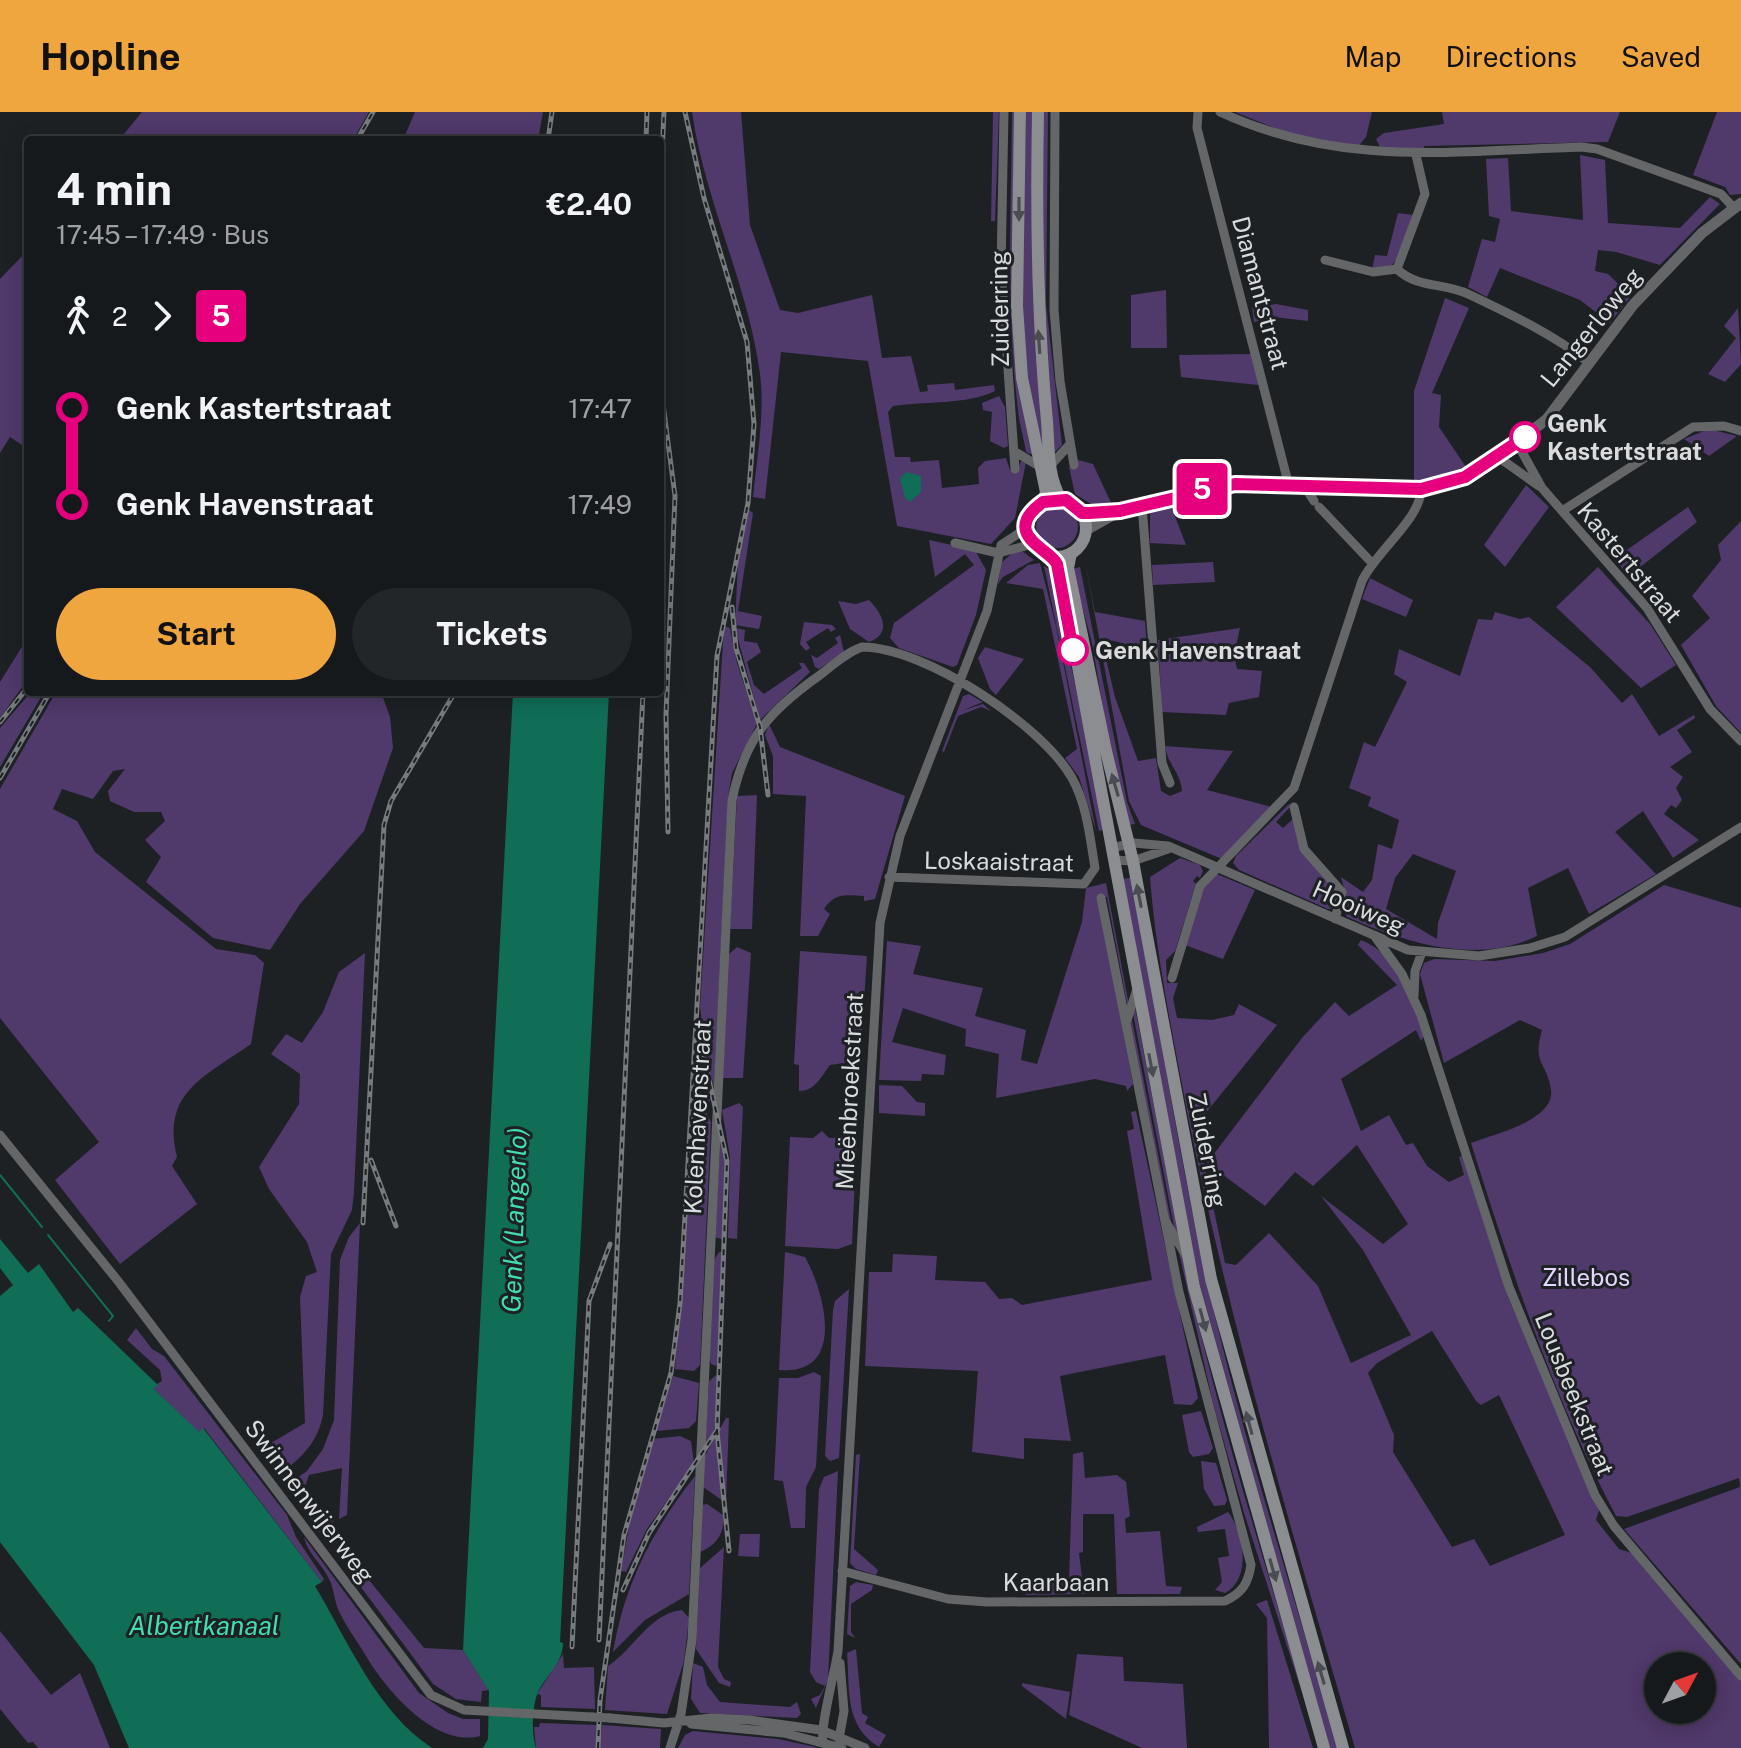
<!DOCTYPE html>
<meta charset="utf-8">
<style>
body{margin:0;font-family:"Public Sans",sans-serif;background:#232628;color:#f1f3f6;height:100vh;display:flex;flex-direction:column;font-size:30px;white-space:nowrap}
*{box-sizing:border-box;margin:0}
p{font-size:26px;color:#9ea0a3}
.icon{flex:none;width:44px;height:44px;fill:none;stroke:currentColor;stroke-width:2;stroke-linecap:round;stroke-linejoin:round}
.map{position:relative;flex:1;overflow:hidden}
.sheet{position:absolute;left:24px;top:24px;width:640px;height:560px;display:flex;flex-direction:column;background:#16191b;border-radius:8px;box-shadow:0 4px 20px #0003,0 0 0 2px #35383a}
.sheet>*{flex:none}
.badge{padding:0 16px;border-radius:6px;font-size:28px;line-height:52px}
.needle{width:52px;rotate:49deg}
.buttons{position:absolute;left:1644px;top:1540px;display:grid;gap:16px}
.buttons a{display:grid;place-items:center;width:72px;height:72px;border-radius:50%;background:#16191b;box-shadow:0 4px 20px #0003,0 0 0 2px #35383a;font-size:40px}
.map>.badge{position:absolute;translate:-50% -50%;box-shadow:0 0 0 4px #fff}
.legs{display:flex;align-items:center;gap:12px;height:88px;padding:0 32px;font-size:26px}
.legs p{margin-inline-start:auto}
.overview{display:flex;align-items:center;justify-content:space-between;height:136px;padding:0 32px}
h1{font-size:44px;font-weight:700;line-height:60px}
.button{display:flex;gap:16px;margin-top:auto;padding:16px 32px}
.button a{flex:1;height:92px;border-radius:48px;background:#f0a63f;color:#111;font-size:32px;font-weight:700;line-height:92px;text-align:center}
.button a+a{background:#232628;color:#f1f3f6}
ul{padding:0 32px;list-style:none}
li{display:flex;align-items:center;gap:28px;height:96px;font-size:30px}
li i{display:grid;place-items:center;width:12px;height:100%;margin:0 10px;background:currentColor}
li i::after{content:'';width:20px;height:20px;margin:-10px;border:6px solid;border-radius:50%;background:#16191b}
li p{margin-inline-start:auto}
li:first-child i{background:linear-gradient(#0000 50%,currentColor 0)}
li:last-child i{background:linear-gradient(currentColor 50%,#0000 0)}
header{display:flex;align-items:center;gap:48px;box-sizing:border-box;height:112px;padding:0 40px;background:#f0a63f;color:#111}
header strong{font-size:38px}
nav{display:flex;gap:44px;margin-inline-start:auto;font-size:28px}
.map>svg:first-child{display:block}
.green{fill:#50396b;fill-rule:evenodd}
.water{fill:#106d56}
.lines{fill:none;stroke-linecap:round;stroke-linejoin:round}
.stream{stroke:#106d56;stroke-width:2}
.minor{stroke:#656668;stroke-width:9}
.tertiary{stroke:#656668;stroke-width:11}
.secondary{stroke:#8c8d91;stroke-width:12}
.rail-casing{stroke:#777b7d;stroke-width:5}
.rail{stroke:#1d2124;stroke-width:2;stroke-dasharray:6;stroke-linecap:butt}
.minor-bridge{stroke:#656668;stroke-width:9}
.oneway{fill:#494c50}
.line-1-casing{stroke:#fff;stroke-width:18}
.line-1{stroke:#e6007e;stroke-width:12}
.stop-1-dot{fill:#fff;stroke:#e6007e;stroke-width:4}
.labels{text-anchor:middle;dominant-baseline:central;stroke-width:6;stroke-linejoin:round;paint-order:stroke}
.street-label{font-size:24px;fill:#d9dbdd;stroke:#1d2124}
.stop-label{font-size:24px;font-weight:bold;fill:#d9dbdd;stroke:#1d2124;text-anchor:start}
.park-label{font-size:24px;fill:#e6d6fe;stroke:#1d2124}
.water-label{font-size:26px;font-style:italic;fill:#42ddb3;stroke:#1d2124}
</style>
<header>
<strong>Hopline</strong>
<nav><a>Map</a><a>Directions</a><a>Saved</a></nav>
</header>
<div class="map">
<svg width="1741" height="1636" viewBox="0 0 1741 1636">
<rect width="100%" height="100%" fill="#1d2124"/>
<!-- green -->
<path class="green" d="M142,0H369L353,28H119Z
M415,0H543L538,28H403Z
M692,0H741L750,113L780,198L798,201L872,183L882,246L911,244L920,280L928,279L927,273L954,271L955,278L994,273L995,279C966,293 926,289 893,294L888,300L895,345H910L911,350L939,348L942,376L979,372L978,356L985,349L1006,346L1010,358H1018L1021,349L1026,350L1015,406L991,432L897,414L868,249L781,240L765,387L753,385C757,345 765,301 760,262C748,172 705,90 692,0Z
M993,0H999L995,109H991Z
M1012,0H1016L1014,167L1035,344L1026,340C1024,326 1019,312 1018,298C1006,199 1011,99 1012,0Z
M1026,0H1033C1031,126 1033,248 1051,373C1010,255 1024,124 1026,0Z
M1043,0H1048L1046,192L1062,333L1053,342L1043,192Z
M1235,0H1372L1366,25L1357,36L1299,26Z
M1442,0H1620L1608,30L1424,34V38L1382,39L1376,27L1384,21L1444,12Z
M1717,0H1741V82L1730,83L1725,75L1693,63Z
M1580,43L1605,48L1608,111L1680,116L1710,85L1720,92L1660,153L1616,140L1598,138L1595,159L1608,162L1631,184L1610,211L1580,188L1500,156L1487,185L1468,175L1482,127L1495,130L1500,107L1489,104L1486,47L1508,46L1511,99L1583,108Z
M1398,101L1414,103L1396,148L1392,153L1372,157L1375,143L1387,144Z
M28,138V337L10,325L0,341V167Z
M1166,178L1167,236H1131V183Z
M1445,186L1469,196L1432,281L1441,283L1439,315L1466,355L1414,370V279Z
M1276,192L1308,198V209L1274,205L1254,210L1252,196Z
M1738,196L1741,252L1725,270L1708,262L1736,226L1724,214Z
M1252,242L1259,273L1181,265L1179,243Z
M999,284L1005,295L1008,334L1004,336L990,329L992,300L983,298L982,291Z
M1709,317L1737,324L1709,344L1684,327Z
M1078,348L1093,352L1112,393H1093L1075,382L1069,355L1078,352Z
M1526,373L1549,395L1505,455L1484,433Z
M1171,394L1186,433L1150,431V399Z
M1036 415a21 21 0 1 1 42 0a21 21 0 1 1-42 0Z
M1688,395L1697,410L1629,464L1614,447Z
M748,397L753,401L738,499L762,504L759,517L735,513L738,448Z
M1741,409V621L1716,594L1681,533L1710,506L1692,484L1721,448L1718,433Z
M929,428L975,438L986,458L976,503L957,553L953,555L899,536L890,526L894,511L974,453L965,442L935,465Z
M1018,436L1034,448L1003,465L998,472L1001,451Z
M1085,449L1095,500L1145,509L1147,537L1101,526L1115,585L1138,649L1156,646L1161,679L1170,684L1182,679C1181,661 1167,652 1165,634L1233,639L1207,678L1272,695L1222,747L1141,713L1129,689Z
M1213,450L1215,470L1153,473L1152,453Z
M1040,451L1056,514L1096,719L1079,665L1065,646L1077,637L1043,477L1006,471L1028,453Z
M1044,454C1056,461 1059,465 1055,479L1106,717L1099,719Z
M1080,455L1127,690L1135,712L1129,713L1112,649L1092,531L1072,457Z
M1598,455L1650,512L1676,553L1641,576L1556,495Z
M1370,466L1413,488L1406,505L1362,487Z
M869,488C882,501 893,521 869,530L850,517L838,489L856,492Z
M1495,500L1520,507L1529,505L1590,555L1622,591L1632,582L1659,624L1694,603L1695,606L1677,618L1692,640L1670,655L1683,665L1676,676L1682,688L1676,696L1671,693L1664,702L1699,728L1673,746L1643,699L1615,720L1656,762L1589,802L1568,756L1528,776L1537,824C1476,854 1404,830 1347,805L1343,798L1346,783L1341,765L1363,780L1372,768L1378,732L1392,737L1399,708L1368,694L1371,685L1349,676L1364,630L1375,635L1407,570L1394,562L1399,537L1460,564L1478,507L1492,508ZM1413,742L1456,759L1438,811L1437,827L1386,797L1395,766Z
M804,510L832,513L836,517L831,520L828,516L806,530L810,536L806,539L800,532Z
M724,514L730,516L737,551L757,612L732,661L728,685L714,975L705,942L700,894Z
M735,516L745,518L744,529L757,531L761,540L747,550L754,573L764,582L802,556L799,551H804L810,560L760,608Z
M1240,516L1234,543L1237,557L1262,559L1259,585L1229,591L1226,603L1162,600L1158,528Z
M840,523L844,540L819,557L815,555L811,543L817,546L838,531L835,526Z
M28,525V567L0,606V570Z
M985,535L1024,547L996,583L990,577L978,546Z
M31,580H44L0,655V616Z
M56,580H381L390,605L393,636L364,719L300,792L270,838L213,826L146,770L161,745L145,728L165,709L161,700H134L110,689L108,679L125,657L113,659L93,687L62,677L53,697L77,709L95,740L216,837L255,843L264,851L251,932C204,965 161,981 177,1045L172,1054L197,1092L120,1152L55,1068L99,1030L0,906V677Z
M969,582L983,590L961,599L983,592L991,599L981,595L958,604L944,640L942,639L963,584Z
M769,612L780,635L905,684L875,787L864,789V784C845,783 835,781 824,797L830,802L818,824H800L806,684L773,682V644L765,623Z
M757,683L752,817H730L737,684Z
M1289,692L1291,694L1276,710L1283,716L1294,706L1296,720L1339,779L1334,796L1328,797L1239,758L1233,751L1236,744Z
M1180,746L1200,753L1203,759L1200,766L1197,764L1193,769L1196,772L1175,839L1166,848L1167,871H1178L1173,886L1177,906L1212,908L1234,903L1239,892L1277,913L1196,1013L1225,1151L1236,1153L1269,1121L1318,1174L1351,1251L1411,1223L1363,1138L1321,1084L1383,1132L1408,1112L1357,1033L1313,1074L1295,1060L1265,1094L1207,1051L1302,926L1335,890L1349,904L1397,873L1358,833L1361,828C1398,842 1412,889 1424,924L1421,929L1416,918L1341,967L1361,1019L1389,1003L1406,1033L1413,1031L1427,1054L1449,1070L1464,1063L1459,1045L1462,1044L1509,1187L1599,1398L1596,1408L1619,1437L1632,1441L1741,1569V1636H1355C1294,1426 1231,1218 1188,1004C1173,924 1156,845 1150,765ZM1432,1219L1476,1289L1481,1293L1499,1283L1565,1423L1490,1454L1474,1427L1452,1435L1393,1340L1394,1323L1368,1261L1377,1251ZM1658,1554H1702V1598H1658Z
M1217,762L1255,778L1223,847L1185,833L1203,775Z
M1132,765C1157,900 1177,1035 1207,1169C1242,1327 1294,1481 1338,1636H1330L1199,1170L1120,768Z
M1106,771L1129,893L1128,897L1107,785L1098,786L1133,972L1127,979L1126,974L1095,967L996,986L999,942L965,934L966,917L903,896L892,930L946,943L944,963L922,962L921,969L879,968L887,829L921,834L913,862L983,876L975,904L1026,918L1021,948L1037,952L1082,810L1086,776Z
M1664,773L1741,796V1552L1624,1417L1740,1375L1739,1366L1627,1405L1616,1404C1554,1286 1511,1159 1471,1031C1493,1022 1555,1009 1551,978C1547,949 1532,954 1542,918L1520,908L1444,951L1420,862L1424,851L1434,847L1495,849L1543,841L1570,832Z
M737,835L751,841L743,966H723L728,843Z
M800,839L867,844L860,949L830,953C821,965 815,979 799,979V953L794,952Z
M365,841L354,1080L352,1098L331,1142L323,1303C318,1327 307,1340 289,1355L277,1350L271,1331L305,1311L300,1185L306,1164L317,1160L307,1130L269,1077L259,1055L299,992L300,962L271,942L286,922L302,931L323,900L339,860Z
M1134,890L1180,1128L1175,1120L1132,896Z
M1131,903L1172,1114L1167,1105L1130,913Z
M698,919L712,980V987L706,992L695,990Z
M879,973L902,974L917,990L925,991V1004L879,1001Z
M739,991L743,995L737,1127L728,1126L730,1045L722,998Z
M854,996L858,999L852,1132L838,1137L785,1134L790,1025L813,1026L822,1019L829,1026L851,1025Z
M694,999L706,1000L711,1010L700,1253L694,1259L675,1257Z
M1136,999L1198,1286L1192,1293L1174,1292L1165,1243L1060,1264L1071,1329L1024,1326V1347L972,1340L978,1259L865,1254L869,1160H892L893,1142L937,1144L935,1168L985,1170L999,1187L1012,1186L1022,1193L1152,1168L1127,1019L1134,1017L1131,1000Z
M721,1017L726,1050L724,1128L715,1125Z
M360,1111L347,1403L339,1407L342,1356L309,1363L304,1378L327,1408L334,1407L329,1421H320L291,1378L294,1368L307,1359L323,1337L334,1308L340,1148L349,1125Z
M1178,1136L1184,1147C1218,1312 1273,1474 1320,1636L1244,1401L1213,1291Z
M719,1140H723L719,1255L711,1252L709,1245L714,1148Z
M785,1140L805,1145C825,1181 847,1264 779,1258Z
M849,1177L839,1346L830,1349L825,1344L833,1198L835,1189Z
M136,1216L152,1237L164,1244L287,1403L296,1425L324,1467L322,1470L204,1316L199,1321L152,1275L162,1269L160,1258L127,1228Z
M814,1260L821,1264L816,1355L806,1375L805,1416H791L783,1369L774,1368L779,1266H798Z
M719,1261L714,1319L705,1336L709,1269Z
M673,1264L699,1271L696,1309L689,1316L656,1319Z
M1201,1299L1213,1336L1209,1342L1193,1345L1189,1340L1182,1303Z
M726,1306H729L726,1391L703,1375L704,1345Z
M680,1324L691,1329L694,1351L647,1417L626,1460L621,1459L631,1404L653,1327Z
M1083,1340L1085,1366L1117,1363L1126,1370L1130,1404L1125,1407L1126,1421L1160,1419L1166,1474L1182,1475L1180,1482H1117L1114,1402H1083V1440L1079,1441L1082,1466H1075V1473H1084L1085,1482L1026,1483L1027,1467L1069,1469L1073,1342Z
M860,1342L854,1437L878,1458L876,1463L856,1457L850,1451L856,1343Z
M1201,1349L1216,1351L1227,1388L1225,1393L1214,1394L1204,1377Z
M838,1359L828,1568L816,1596L811,1587L820,1583L825,1574L816,1570L810,1560L819,1377L824,1365Z
M695,1364L689,1482L645,1508L613,1540C624,1473 653,1417 695,1364Z
M707,1392L723,1403C725,1421 717,1433 700,1440L702,1393Z
M1228,1400C1244,1420 1252,1467 1225,1481L1215,1478L1222,1470L1218,1446L1229,1444L1225,1417L1198,1420L1197,1415Z
M740,1422H760L759,1445L738,1444Z
M304,1425L419,1581L448,1601L463,1607H480V1624C434,1636 385,1576 366,1544C357,1529 345,1513 338,1497C334,1487 334,1476 329,1467C322,1452 307,1441 304,1425Z
M724,1435L718,1555L724,1567L731,1570L730,1575L719,1571L696,1537L700,1456Z
M356,1452L424,1536L463,1538L489,1578L482,1579L481,1590L456,1587L433,1572L349,1459Z
M856,1470L873,1473L872,1478L851,1492V1520L855,1526L847,1522L850,1474Z
M1267,1488L1313,1636H1269L1267,1506L1256,1492Z
M682,1498L689,1506L684,1549L667,1602L605,1598L608,1554C633,1538 650,1501 682,1498Z
M0,1519L51,1583L80,1561L110,1636H38L33,1630L28,1631L0,1597Z
M856,1537L862,1601L868,1605L865,1611L886,1623L879,1635C844,1613 850,1579 847,1541Z
M563,1542L564,1556L594,1555L595,1597L541,1595V1583L537,1582Z
M1077,1542L1123,1545L1124,1569L1183,1572L1187,1636H1142L1069,1603Z
M693,1551L703,1555L707,1573L720,1590L790,1595L797,1590L801,1602L797,1606L700,1601L691,1587Z
M1022,1571L1070,1580L1066,1607L1022,1574Z
M540,1611L597,1613L596,1622L601,1623L602,1613L661,1617L660,1636H536L534,1615H539Z
M693,1619L778,1627L820,1636H678L685,1623Z"/>
<!-- water -->
<path class="water" d="M906,360L921,364V380L910,390L905,386L900,367Z
M513,580H609L560,1530L563,1531C563,1550 548,1562 539,1578C532,1591 531,1621 536,1636H483L488,1627L489,1579L463,1538Z
M0,1127L28,1161L39,1152L73,1200L78,1196L159,1274L153,1276L199,1320L203,1316L322,1470L315,1474C348,1529 377,1600 432,1636H129L94,1553L0,1430V1184L13,1173L0,1156Z"/>
<g class="lines">
<!-- stream -->
<path class="stream" d="M0,1063L42,1115
M48,1123L113,1204L109,1209"/>
<!-- minor -->
<path class="minor" d="M1004,0L1001,157L1015,357
M1055,0L1054,198L1060,269L1074,353
M1198,0L1197,16L1289,374
M1220,0C1341,56 1453,39 1581,35L1597,37L1721,82L1733,95
M1416,43L1425,82L1397,157C1416,176 1445,171 1468,182C1508,201 1553,222 1588,250
M1325,148L1373,160L1397,157
M1517,331L1542,376L1647,496L1710,597L1741,629
M1014,339L1042,356
M1498,345L1539,374
M1051,353L1070,332
M1305,375L1314,389
M1142,393L1162,651L1170,671
M1319,395L1371,450
M1562,399L1693,315L1724,314L1741,319
M955,431L998,441
M998,441L1033,432
M1294,695L1304,737L1342,780L1335,807
M1111,736L1134,731L1168,734L1408,838L1479,844L1530,836L1565,825L1741,715
M1113,748L1133,749L1168,737
M1376,826L1402,862L1421,903L1509,1175L1595,1383L1614,1414L1741,1564
M1172,866L1200,774L1294,676L1362,469C1376,439 1421,407 1421,377
M1414,884L1415,859L1422,840
M1127,908L1137,877
M0,1023L118,1169L431,1583L464,1598L592,1605
M1166,1110L1185,1142
M842,1459L948,1487L987,1490L1225,1489C1242,1481 1248,1472 1251,1453L1179,1180L1101,786
M610,1606L664,1611L711,1606L750,1608L821,1618L865,1636
M691,1612L784,1621L842,1636
M839,1627L844,1599L840,1551
M823,1629C820,1614 835,1560 838,1539L880,811L900,724L987,499L1001,433L1027,416
M670,1636L681,1602L692,1528L732,688C745,626 769,599 820,563C833,553 847,540 862,535C924,535 1042,613 1072,666C1087,693 1090,726 1095,756L1084,772L889,765"/>
<!-- tertiary -->
<path class="tertiary" d="M1082,401L1111,399
M1086,418L1120,399L1221,374L1397,378L1445,373L1465,365L1489,352L1547,307L1633,193L1702,121L1741,91"/>
<!-- secondary -->
<path class="secondary" d="M1020,0L1017,194L1022,266L1046,380L1043,390
M1038,0C1036,104 1037,205 1047,309C1049,334 1047,364 1061,387
M1028 416a29 29 0 1 1 58 0a29 29 0 1 1-58 0Z
M1071,441L1068,456L1106,639L1133,749L1211,1167L1343,1636
M1054,445L1062,469L1194,1175L1324,1636"/>
<defs>
<path id="rail" d="M357,28L373,0
M548,28L552,0
M646,28L647,0
M660,83L664,0
M660,226L662,278
M660,269L675,384L666,603L668,720
M732,495L736,536L760,615L768,683
M0,610L28,575
M0,666L50,580
M702,936L727,1049L717,1319L729,1439
M371,1048L396,1114
M363,1111L384,713L391,689L455,580
M623,1478L649,1421L718,1317
M599,1528L643,580
M572,1535L589,1189L610,1132
M598,1636L600,1588L624,1423L671,1261L680,1191L717,544L748,391L754,312L747,230L704,86L685,0"/>
</defs>
<!-- rail casing -->
<use href="#rail" class="rail-casing"/>
<!-- rail -->
<use href="#rail" class="rail"/>
<!-- minor-bridge -->
<path class="minor-bridge" d="M592,1605L610,1606"/>
</g>
<!-- one-way arrows -->
<defs><path id="oneway-solid" d="M-6-.8H1V-3.2L6.5 0L1 3.2V.8H-6Z" transform="scale(2)"/></defs>
<g class="oneway">
<use href="#oneway-solid" transform="translate(1019 97) rotate(90)"/>
<use href="#oneway-solid" transform="translate(1039 230) rotate(-94)"/>
<use href="#oneway-solid" transform="translate(1115 673) rotate(-106)"/>
<use href="#oneway-solid" transform="translate(1139 784) rotate(-101)"/>
<use href="#oneway-solid" transform="translate(1151 953) rotate(79)"/>
<use href="#oneway-solid" transform="translate(1203 1208) rotate(75)"/>
<use href="#oneway-solid" transform="translate(1249 1311) rotate(-105)"/>
<use href="#oneway-solid" transform="translate(1273 1458) rotate(74)"/>
<use href="#oneway-solid" transform="translate(1321 1561) rotate(-106)"/>
</g>
<g class="lines">
<defs>
<path id="line-1" d="M1073,538L1057,452C1050,437 999,422 1043,390L1066,388L1082,401H1089L1120,399L1235,372L1421,377L1465,365L1525,325"/>
</defs>
<!-- line-1 casing -->
<use href="#line-1" class="line-1-casing"/>
<!-- line-1 -->
<use href="#line-1" class="line-1"/>
</g>
<!-- markers -->
<g class="stop-1-dot">
<circle cx="1525" cy="325" r="14"/>
<circle cx="1073" cy="538" r="14"/>
</g>
<g class="labels">
<!-- street labels -->
<g class="street-label">
<text transform="translate(1261 181) rotate(75)">Diamantstraat</text>
<text transform="translate(999 197) rotate(-91)">Zuiderring</text>
<text transform="translate(1591 215) rotate(-51)">Langerloweg</text>
<text transform="translate(1630 450) rotate(50)">Kastertstraat</text>
<text transform="translate(999 749) rotate(1)">Loskaaistraat</text>
<text transform="translate(1359 795) rotate(24)">Hooiweg</text>
<text transform="translate(849 979) rotate(-87)">Mieënbroekstraat</text>
<text transform="translate(697 1005) rotate(-87)">Kolenhavenstraat</text>
<text transform="translate(1208 1038) rotate(79)">Zuiderring</text>
<text transform="translate(1575 1282) rotate(68)">Lousbeekstraat</text>
<text transform="translate(310 1389) rotate(53)">Swinnenwijerweg</text>
<text x="1056" y="1470">Kaarbaan</text>
</g>
<!-- stop labels -->
<g class="stop-label">
<text x="1547" y="311">Genk<tspan x="1547" dy="28">Kastertstraat</tspan></text>
<text x="1095" y="538">Genk Havenstraat</text>
</g>
<!-- park labels -->
<g class="park-label">
<text x="1586" y="1165">Zillebos</text>
</g>
<!-- water labels -->
<g class="water-label">
<text transform="translate(514 1108) rotate(-88)">Genk (Langerlo)</text>
<text x="204" y="1513">Albertkanaal</text>
</g>
</g>
</svg>
<div class="buttons">
<a><svg class="needle" viewBox="-14 -14 28 28"><path d="M0-13l5 13h-10z" fill="#e53935"/><path d="M0 13l5-13h-10z" fill="#9ea0a3"/></svg></a>
</div>
<b class="badge" style="left:1202px;top:377px;background:#e6007e;color:#fff">5</b>
<section class="sheet">
<div class="overview"><div><h1>4 min</h1><p>17:45 – 17:49 · Bus</p></div><b>€2.40</b></div>
<div class="legs"><svg class="icon" aria-label="walk" viewBox="0 0 24 24"><circle cx="13" cy="4" r="2"/><path d="M13 8l-2 6 4 7M11 14l-3 7M7 12l3-4h3l4 4"/></svg>2<svg class="icon" aria-label="forward" viewBox="0 0 24 24"><path d="M9 5l7 7-7 7"/></svg><b class="badge" style="background:#e6007e;color:#fff">5</b></div>
<ul>
<li><i style="color:#e6007e"></i><b>Genk Kastertstraat</b><p>17:47</p></li>
<li><i style="color:#e6007e"></i><b>Genk Havenstraat</b><p>17:49</p></li>
</ul>
<div class="button"><a>Start</a><a>Tickets</a></div>
</section>
</div>
